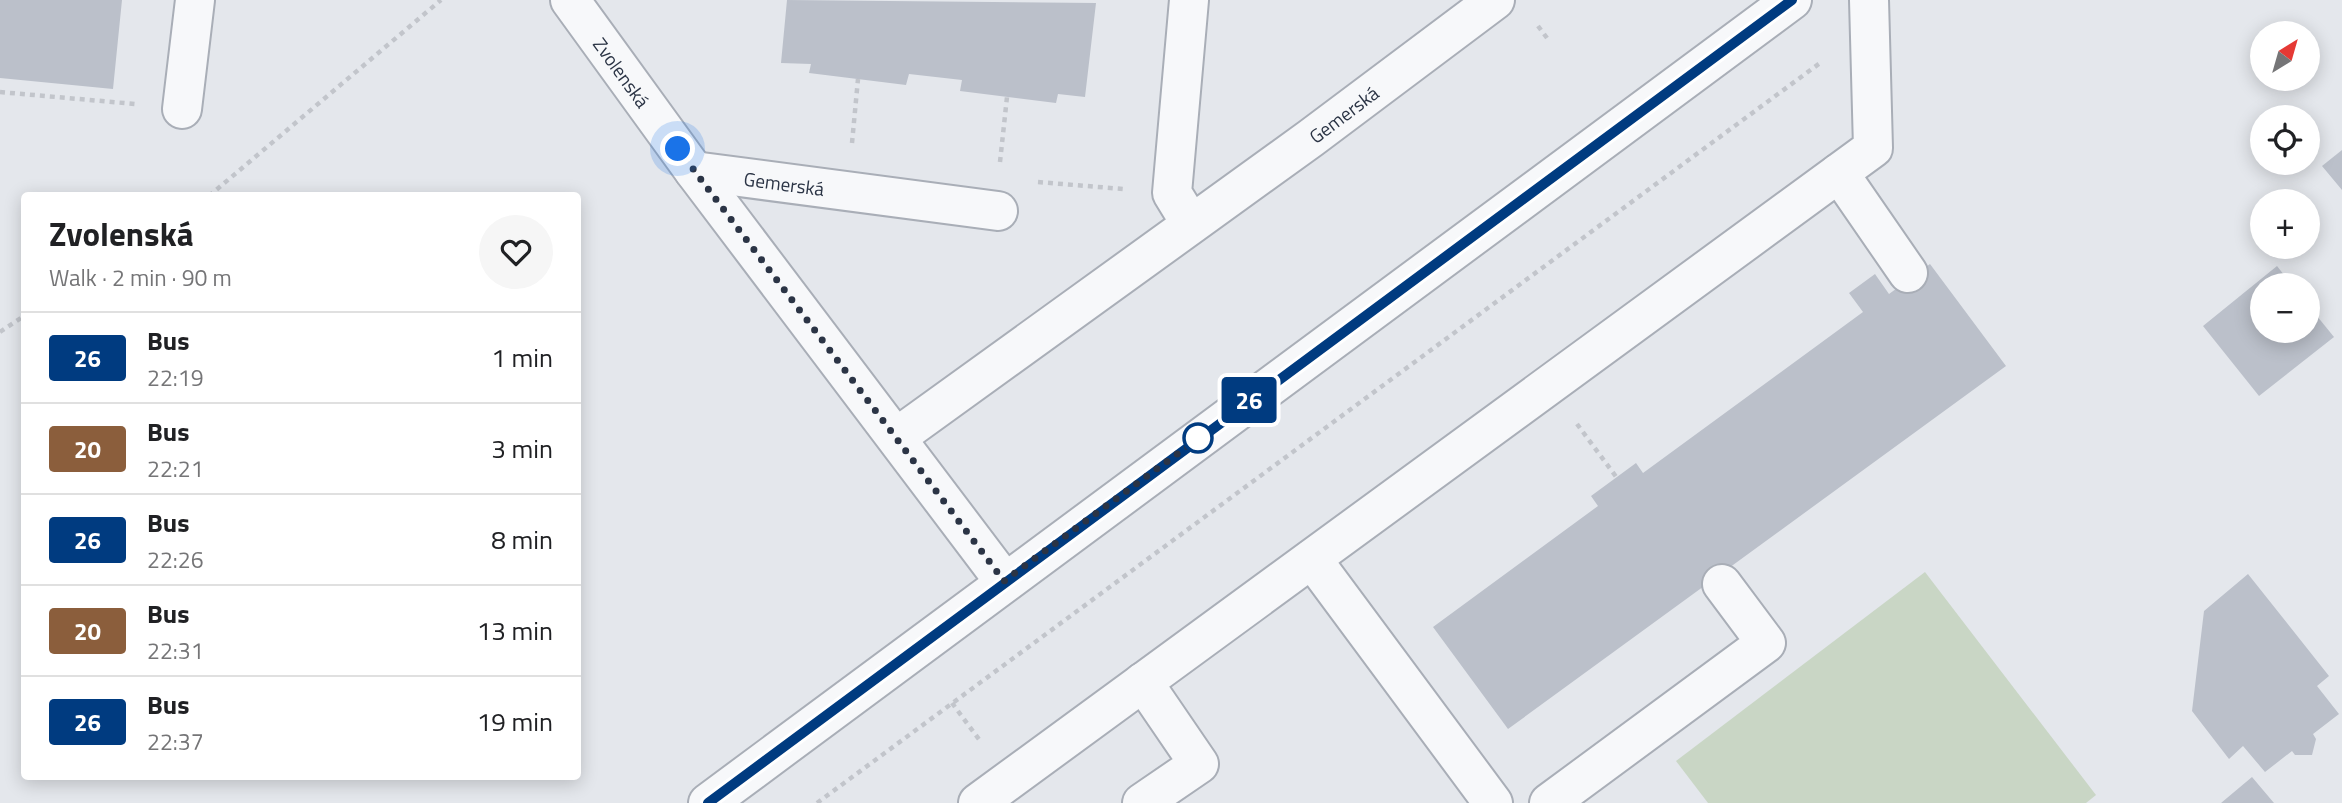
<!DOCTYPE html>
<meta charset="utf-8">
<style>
body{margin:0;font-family:"Titillium Web",sans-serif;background:#f6f6f6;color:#202124;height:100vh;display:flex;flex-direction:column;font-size:26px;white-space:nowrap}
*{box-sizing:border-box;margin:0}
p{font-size:23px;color:#757577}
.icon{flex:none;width:38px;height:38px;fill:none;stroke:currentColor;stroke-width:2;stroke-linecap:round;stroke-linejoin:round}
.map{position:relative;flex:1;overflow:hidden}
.sheet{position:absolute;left:21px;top:192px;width:560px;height:588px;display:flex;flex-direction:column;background:#fff;border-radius:7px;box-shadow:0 4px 18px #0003}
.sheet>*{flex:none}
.badge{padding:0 14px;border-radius:5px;font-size:24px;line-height:46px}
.needle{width:46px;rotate:37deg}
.tools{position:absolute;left:2250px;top:21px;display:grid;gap:14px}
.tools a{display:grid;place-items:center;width:70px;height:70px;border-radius:50%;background:#fff;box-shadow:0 4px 18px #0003;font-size:35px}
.you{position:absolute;width:35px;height:35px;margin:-18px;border:5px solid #fff;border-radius:50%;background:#1a73e8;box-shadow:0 0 0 10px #1a73e833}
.map>.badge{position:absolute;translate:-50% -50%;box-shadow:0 0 0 4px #fff}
.round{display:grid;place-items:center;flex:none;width:74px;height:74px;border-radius:37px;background:#f6f6f6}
.summary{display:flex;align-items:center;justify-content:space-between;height:119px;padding:0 28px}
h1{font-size:33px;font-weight:700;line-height:52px}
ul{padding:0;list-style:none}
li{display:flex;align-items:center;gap:21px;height:91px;padding:0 28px;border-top:2px solid #e0e0e0}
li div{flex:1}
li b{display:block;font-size:26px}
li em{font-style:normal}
li .badge{min-width:77px;font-weight:700;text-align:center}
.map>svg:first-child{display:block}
.green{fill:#c9d6c5}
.building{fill:#bbc0ca}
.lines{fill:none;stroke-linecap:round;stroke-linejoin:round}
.minor-casing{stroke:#a9aeb7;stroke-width:42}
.path{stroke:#c2c5cb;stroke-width:4.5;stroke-dasharray:5 5;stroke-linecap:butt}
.minor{stroke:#f7f8fa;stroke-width:38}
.line-casing{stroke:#fff;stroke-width:16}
.line{stroke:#003b80;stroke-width:10}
.walk{stroke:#2b3445;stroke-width:7;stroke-dasharray:0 12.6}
.stop-dot{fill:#fff;stroke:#003b80;stroke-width:3.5}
.labels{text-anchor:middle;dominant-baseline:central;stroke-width:6;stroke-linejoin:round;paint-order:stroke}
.street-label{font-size:19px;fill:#2b3445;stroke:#f4f6f9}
</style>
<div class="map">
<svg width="2342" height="803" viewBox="0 0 2342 803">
<rect width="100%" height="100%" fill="#e4e7ec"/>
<!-- green -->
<path class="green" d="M1925,572L2096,795L2086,803H1708L1676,761Z"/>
<!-- building -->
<path class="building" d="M0,0H122L113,89L0,78Z
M787,0L1096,3L1085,97L1058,94L1056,103L960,91L962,80L909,74L906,85L809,73L811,64L781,63Z
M2342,150V190L2322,166Z
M1930,264L2006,366L1508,729L1433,627L1598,506L1591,496L1636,463L1643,473L1863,312L1849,293L1875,274L1889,294Z
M2277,266L2292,285H2263V331H2308V305L2334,337L2259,396L2203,326Z
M2248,574L2329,676L2317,686L2339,714L2313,734L2316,739L2312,755H2295L2292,751L2265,772L2243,746L2229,759L2192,711L2204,611Z
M2252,777L2274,803H2221Z"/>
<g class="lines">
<defs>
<g id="minor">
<path id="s1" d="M570,0L694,171L1004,581"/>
<path d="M1189,0L1172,193L1191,224"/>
<path d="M182,109L195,0"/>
<path id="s2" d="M694,171L998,211"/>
<path d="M1839,173L1908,273"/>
<path id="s3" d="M897,437L1311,138L1495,0"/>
<path d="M1312,559L1493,803"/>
<path d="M708,803L1792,0"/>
<path d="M978,803L1873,148L1869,0"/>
<path d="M1142,803L1199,764L1143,682"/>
<path d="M1549,803L1766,643L1722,584"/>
</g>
</defs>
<!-- minor casing -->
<use href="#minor" class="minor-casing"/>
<!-- path -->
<path class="path" d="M1538,26L1550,42
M0,92L135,104
M852,143L858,79
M1000,162L1007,97
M1038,182L1123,189
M209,196L441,0
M0,332L24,316
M1577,424L1617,478
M952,703L981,742
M817,803L1820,63"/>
<!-- minor -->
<use href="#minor" class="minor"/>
</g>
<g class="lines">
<defs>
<path id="line" d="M708,803L1792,0"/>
</defs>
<!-- line casing -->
<use href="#line" class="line-casing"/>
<!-- line -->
<use href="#line" class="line"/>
<!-- walk -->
<path class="walk" d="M678,149L1004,581L1203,435L1198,438"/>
</g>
<!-- markers -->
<circle class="stop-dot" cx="1198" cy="438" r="14"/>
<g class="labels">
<!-- street labels -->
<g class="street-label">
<text stroke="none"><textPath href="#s1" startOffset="89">Zvolenská</textPath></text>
<text stroke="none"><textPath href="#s3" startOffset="551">Gemerská</textPath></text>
<text stroke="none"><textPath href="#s2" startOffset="91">Gemerská</textPath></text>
</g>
</g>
</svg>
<div class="tools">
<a><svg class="needle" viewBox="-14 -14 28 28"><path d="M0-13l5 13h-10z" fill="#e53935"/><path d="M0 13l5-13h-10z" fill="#757577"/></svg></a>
<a><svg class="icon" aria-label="locate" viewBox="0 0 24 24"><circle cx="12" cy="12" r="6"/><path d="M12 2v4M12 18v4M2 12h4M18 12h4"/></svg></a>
<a>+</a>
<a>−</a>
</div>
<div class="you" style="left:678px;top:149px"></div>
<b class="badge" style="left:1249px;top:400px;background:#003b80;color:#fff">26</b>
<section class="sheet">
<div class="summary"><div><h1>Zvolenská</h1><p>Walk · 2 min · 90 m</p></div><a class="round"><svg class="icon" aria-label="heart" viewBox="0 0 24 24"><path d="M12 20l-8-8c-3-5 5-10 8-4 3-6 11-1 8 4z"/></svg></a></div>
<ul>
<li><span class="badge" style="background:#003b80;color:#fff">26</span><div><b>Bus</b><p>22:19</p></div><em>1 min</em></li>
<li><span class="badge" style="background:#8b5e3c;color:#fff">20</span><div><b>Bus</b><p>22:21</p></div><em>3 min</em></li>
<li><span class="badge" style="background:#003b80;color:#fff">26</span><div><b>Bus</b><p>22:26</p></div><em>8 min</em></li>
<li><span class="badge" style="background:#8b5e3c;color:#fff">20</span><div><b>Bus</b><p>22:31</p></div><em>13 min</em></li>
<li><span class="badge" style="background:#003b80;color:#fff">26</span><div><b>Bus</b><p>22:37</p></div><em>19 min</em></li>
</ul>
</section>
</div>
